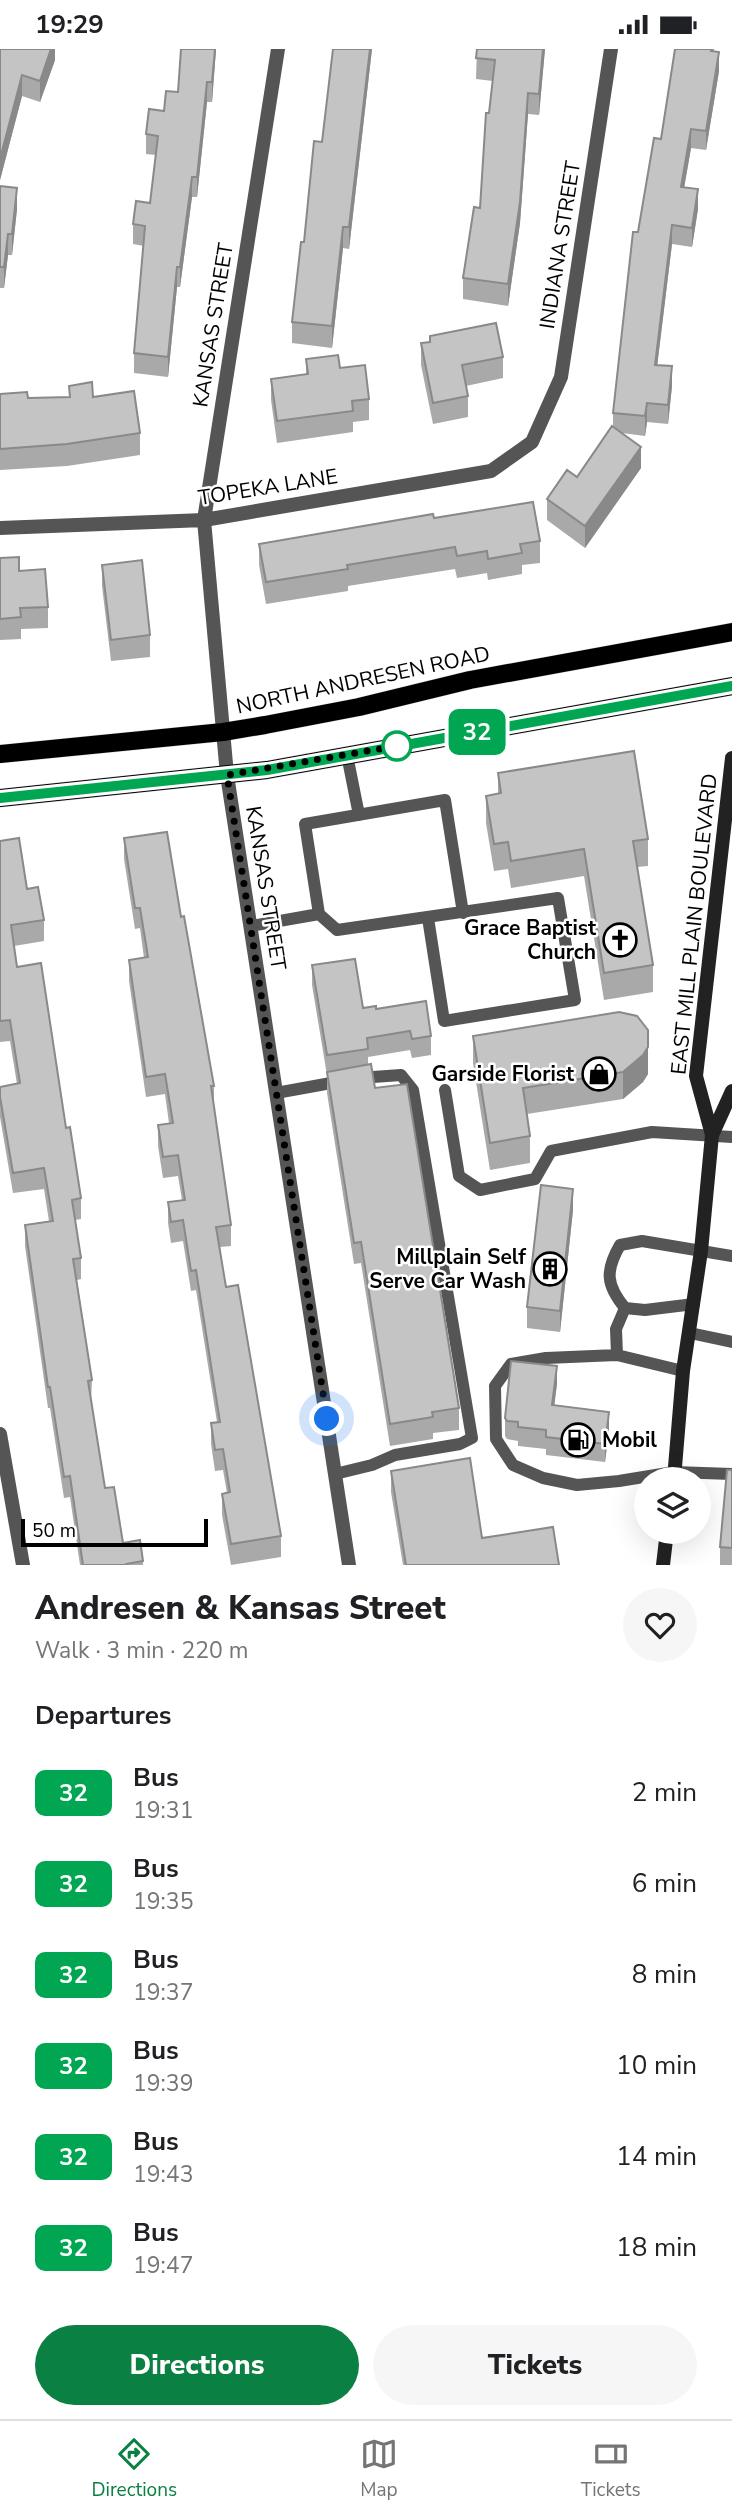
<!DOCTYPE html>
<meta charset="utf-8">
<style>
body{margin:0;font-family:"Nunito Sans",sans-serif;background:#f6f6f6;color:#202124;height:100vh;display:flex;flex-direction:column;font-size:26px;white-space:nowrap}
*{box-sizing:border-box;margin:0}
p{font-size:23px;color:#757577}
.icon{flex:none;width:38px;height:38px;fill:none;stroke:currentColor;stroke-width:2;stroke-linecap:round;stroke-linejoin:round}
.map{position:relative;height:1516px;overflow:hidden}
.sheet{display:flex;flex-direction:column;background:#fff;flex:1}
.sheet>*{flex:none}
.badge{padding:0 14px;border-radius:10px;font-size:24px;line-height:46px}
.fabs{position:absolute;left:634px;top:1418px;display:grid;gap:14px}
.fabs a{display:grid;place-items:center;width:77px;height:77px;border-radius:50%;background:#fff;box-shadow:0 7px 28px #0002;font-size:35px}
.scale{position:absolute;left:21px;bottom:18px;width:187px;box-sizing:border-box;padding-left:7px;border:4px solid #000;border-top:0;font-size:19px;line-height:24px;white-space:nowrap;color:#000;-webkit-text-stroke:5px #fff;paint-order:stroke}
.you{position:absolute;width:35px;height:35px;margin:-18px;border:5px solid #fff;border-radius:50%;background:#1a73e8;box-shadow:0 0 0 10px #1a73e833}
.map>.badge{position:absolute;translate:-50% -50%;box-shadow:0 0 0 4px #fff}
h2{padding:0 35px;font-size:26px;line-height:63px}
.round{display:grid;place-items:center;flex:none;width:74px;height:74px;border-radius:37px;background:#f6f6f6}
.head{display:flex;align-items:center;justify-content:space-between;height:119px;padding:0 35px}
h1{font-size:33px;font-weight:800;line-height:52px}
.cta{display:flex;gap:14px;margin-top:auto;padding:14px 35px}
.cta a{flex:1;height:80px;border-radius:42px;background:#0b8043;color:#fff;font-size:28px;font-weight:800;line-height:80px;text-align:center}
.cta a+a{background:#f6f6f6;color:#202124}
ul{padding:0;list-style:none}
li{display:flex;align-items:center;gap:21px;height:91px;padding:0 35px}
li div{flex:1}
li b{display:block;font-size:26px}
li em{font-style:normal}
li .badge{min-width:77px;font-weight:700;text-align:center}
.status{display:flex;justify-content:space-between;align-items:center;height:49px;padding:0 35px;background:#fff;direction:ltr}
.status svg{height:19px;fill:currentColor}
.tabs{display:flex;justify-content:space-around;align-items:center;height:98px;border-top:2px solid #e0e0e0;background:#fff;font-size:19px;color:#757577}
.tabs a{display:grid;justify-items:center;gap:4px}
.tabs .current{color:#0b8043}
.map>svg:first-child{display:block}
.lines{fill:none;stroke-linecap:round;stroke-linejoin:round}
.primary-casing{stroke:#dbdbdb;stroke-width:19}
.lane{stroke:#555;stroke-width:12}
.street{stroke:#555;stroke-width:14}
.secondary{stroke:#222;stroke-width:14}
.primary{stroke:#000;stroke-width:18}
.wall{fill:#a9a9a9}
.shaded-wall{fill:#898989}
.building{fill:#c4c4c4;stroke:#898989;stroke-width:2}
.line-casing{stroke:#fff;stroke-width:16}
.line{stroke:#00a651;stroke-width:10}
.walk{stroke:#000;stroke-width:7;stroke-dasharray:0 12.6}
.stop-dot{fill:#fff;stroke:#00a651;stroke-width:3.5}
.labels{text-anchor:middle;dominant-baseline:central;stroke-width:5;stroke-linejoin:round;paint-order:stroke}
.street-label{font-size:21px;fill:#000;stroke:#fff}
.poi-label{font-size:21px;font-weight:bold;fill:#000;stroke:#fff;text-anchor:end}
</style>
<div class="status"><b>19:29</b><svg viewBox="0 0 49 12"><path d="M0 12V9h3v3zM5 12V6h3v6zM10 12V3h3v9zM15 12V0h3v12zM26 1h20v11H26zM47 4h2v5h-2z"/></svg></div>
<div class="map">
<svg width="732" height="1516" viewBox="0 0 732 1516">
<rect width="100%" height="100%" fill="#fff"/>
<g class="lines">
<defs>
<path id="primary" d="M0,705L223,683L265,676L359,658L470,631L732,583
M0,749L267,721L732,637"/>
</defs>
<!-- primary casing -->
<use href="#primary" class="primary-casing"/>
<!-- lane -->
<path class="lane" d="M347,706L359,766
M319,865L305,775L445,751L463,864
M251,877L319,865L337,881L558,849L575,951L444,972L428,869
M445,1041L459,1127L480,1141L535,1130L551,1102L652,1083L732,1088
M276,1044L342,1032
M694,1255L645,1261L625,1259C606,1236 605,1222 620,1196L642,1192L732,1207
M690,1284L732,1293
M617,1306L616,1280L625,1259
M683,1322L617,1306L546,1309L511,1315L495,1337L496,1390L513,1416L543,1429L577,1436L619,1432L674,1423L732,1425
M335,1425L372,1416L395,1406L460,1395L472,1389L413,1041L401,1026L359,1029"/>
<!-- street -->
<path class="street" d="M278,0L204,471L227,726L349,1516
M0,479L204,471L491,422L532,393L561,328L611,0
M0,1385L23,1516"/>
<!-- secondary -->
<path class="secondary" d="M712,1086L696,1027L732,709
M674,1430L683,1322L701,1202L712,1086L732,1042
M663,1516L667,1482"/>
<!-- primary -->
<use href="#primary" class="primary"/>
</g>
<!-- wall -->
<path class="wall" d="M0,0H55V11L40,53L22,47L0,131Z
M181,0H216L212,53H207L197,148H192L180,238H177L168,328L134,324V304L144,197L133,195V175L150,154L156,106L146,105V85L178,43Z
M372,0L349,200L343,199L332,299L292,294V273L304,193L322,93Z
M477,0H545L539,66L528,65L520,174L508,257L463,250V229L480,159L493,32L476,30Z
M675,0H714L719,22L706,101L691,99L684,138L698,160L692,198L672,195L657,316L672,337L668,375L647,373L645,387L622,384L641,419L585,499L547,471V450L577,428L613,378V364L638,183L661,90Z
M0,137L17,160L12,206H8L4,239H0Z
M421,294L503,308V329L466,337L468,347V368L433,375L421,316Z
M306,310L340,319L369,350V371L353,373V383L277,394L271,351V330L306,325Z
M69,337L93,348L140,384V406L67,417L0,421V345L28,349L69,348Z
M434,469L540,492V514L522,516V525L488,531L487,524L457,529L455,520L348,537V542L266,555L259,516V495Z
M0,509L19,522L48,558V579L21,580V590L0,591Z
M102,516L150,586V608L111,612L102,537Z
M498,724L648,790V817L637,818L653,916V943L604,951L584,827L511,839L508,820L494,822L486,774V747L498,745Z
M124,789L181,868L214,1037V1057L231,1176V1197L220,1198L226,1238L281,1487V1508L231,1516L222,1466V1445L227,1444L223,1421L215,1422L211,1395V1374L217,1373L196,1241L191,1242L183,1192L171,1194L168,1174V1153L182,1151L178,1127L163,1129L158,1097V1076L169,1074L165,1045L146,1048L129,932V911L144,909L140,879L135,880L124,810Z
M0,792L44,871V892L14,897L17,918L66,1079L81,1149V1170L75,1171L81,1209V1230L77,1231L92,1331L91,1352L105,1439L123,1494L143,1512V1516H80L70,1448L64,1449L50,1359H48L25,1197V1176L49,1172L44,1140L13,1144L0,1068V1038L17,1035L10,992L0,993Z
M312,916L363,959L376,960L431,987V1006L412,1009L410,1001L368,1008V1015L459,1359V1381L433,1384V1390L390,1397L361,1214L354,1215L327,1044V1026L312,936Z
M473,987L648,1025L643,1033L623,1050L527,1065L530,1087V1114L490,1121L473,1014Z
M573,1161L560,1283L527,1279V1258Z
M557,1335L554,1356L609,1381L605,1413L546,1406V1400L518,1397V1392L507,1390L505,1387V1369Z
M732,1421V1516H720V1498Z
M391,1422L482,1489L559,1516H403L391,1443Z"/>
<!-- shaded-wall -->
<path class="shaded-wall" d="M51,0H55V11L40,53V32Z
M215,0H216L212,53V33Z
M370,0H372L349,200V178Z
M543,0H545L539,66V45Z
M719,3V22L706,101V82Z
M22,26V47L0,131V110Z
M207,33V53L197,148V128Z
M528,44V65L520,174L508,257V235Z
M691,80V99L681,157V138Z
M192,128V148L180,238V218Z
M17,139V160L12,206V185Z
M698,140V160L692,198V179Z
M672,176V195L655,335V316Z
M343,178V199L332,299V277Z
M8,185V206L4,239V218Z
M177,218V238L168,328V308Z
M672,317V337L668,375V356Z
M647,354V373L645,387V367Z
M641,398V419L585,499V477Z
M648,981V1025L643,1033L623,1050V1023Z
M573,1140V1161L560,1283V1262Z
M557,1317V1335L552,1375V1356Z
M609,1363V1381L605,1413V1395Z"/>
<!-- building -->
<path class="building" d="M0,0H51L40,32L22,26L0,110Z
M181,0H215L212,33H207L197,128H192L180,218H177L168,308L134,304L145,177L133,175L136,152L150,154L158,87L146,85L149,60L164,62L166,42L178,43Z
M333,0H370L349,178H343L332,277L292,273L301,193H304L314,92L322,93Z
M477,0H543L539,45L528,44L520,153L508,235L463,229L474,158L480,159L486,64H489L495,11L476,9Z
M675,0H712L711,2L719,3L706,82L691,80L681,138L698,140L692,179L672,176L655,316L672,317L668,356L647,354L645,367L613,364L633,183H638L654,89L661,90Z
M0,137L17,139L12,185H8L4,218H0Z
M496,274L503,308L462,316L468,347L433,354L421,294L430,293V287Z
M338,306L340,319L365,316L369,350L352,352L353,362L277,372L271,330L308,325L306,310Z
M92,333L93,348L134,342L140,384L67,395L0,400V345L27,343L28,349L70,348L69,337Z
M612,377L641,398L585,477L547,450L567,421L577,428Z
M533,453L540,492L520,495L522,504L488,510L487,502L457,507L455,498L347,516L348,520L266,533L259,495L433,465L434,469Z
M19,508V522L45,520L48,558L20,559L21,568L0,570V509Z
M142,511L150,586L111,591L102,516Z
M634,702L648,790L633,792L653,916L604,924L584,800L511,812L508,793L494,795L486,747L501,744L498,724Z
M167,783L181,868L184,867L214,1037H211L231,1176L216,1178L226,1238L238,1236L281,1487L231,1495L222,1445L230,1443L223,1400L215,1401L211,1374L220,1373L196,1221L191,1222L183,1171L171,1173L168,1153L185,1151L178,1106L163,1108L158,1076L173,1074L165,1025L146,1028L129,911L148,908L140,859H135L124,789Z
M19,789L27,840L38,838L44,871L11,876L17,918L41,914L66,1079L70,1078L81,1149L72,1151L81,1209L73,1210L92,1331L88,1332L105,1439L114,1438L123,1494L140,1491L143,1512L126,1515V1516H83L70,1427L64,1428L50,1338H48L25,1176L53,1172L44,1119L13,1124L0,1048V1038L20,1034L10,971L0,972V792Z
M355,910L363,959L376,957V960L426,952L431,987L412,990L410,982L367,989L368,1000L327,1006L312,916Z
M619,963L637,967L648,981V998L643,1006L623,1023L523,1039L530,1087L490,1094L473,987Z
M371,1015L375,1039L407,1035L459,1359L432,1363L433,1368L390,1375L361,1193L354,1194L327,1023Z
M541,1136L573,1140L560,1262L527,1258Z
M511,1312L557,1317L552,1356L609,1363L605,1395L546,1388V1381L518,1378V1373L507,1372L505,1369Z
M470,1409L482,1489L553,1478L559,1516H406L391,1422Z
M727,1421H732V1499L720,1498Z"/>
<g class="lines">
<defs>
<path id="line" d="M0,749L267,721L732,637"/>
</defs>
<!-- line casing -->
<use href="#line" class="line-casing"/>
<!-- line -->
<use href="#line" class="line"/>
<!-- walk -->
<path class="walk" d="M327,1370L227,726L397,697"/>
</g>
<!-- icons -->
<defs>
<symbol id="church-ring" viewBox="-11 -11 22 22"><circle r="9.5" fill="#fff" stroke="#000" stroke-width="1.5"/><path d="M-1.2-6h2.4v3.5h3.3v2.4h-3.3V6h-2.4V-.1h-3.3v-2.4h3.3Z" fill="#000"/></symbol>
<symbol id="shop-ring" viewBox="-11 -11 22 22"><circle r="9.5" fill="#fff" stroke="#000" stroke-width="1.5"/><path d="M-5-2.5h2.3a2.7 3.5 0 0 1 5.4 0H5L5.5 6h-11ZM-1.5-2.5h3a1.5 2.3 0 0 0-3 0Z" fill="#000"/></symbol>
<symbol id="building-ring" viewBox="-11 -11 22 22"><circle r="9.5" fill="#fff" stroke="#000" stroke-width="1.5"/><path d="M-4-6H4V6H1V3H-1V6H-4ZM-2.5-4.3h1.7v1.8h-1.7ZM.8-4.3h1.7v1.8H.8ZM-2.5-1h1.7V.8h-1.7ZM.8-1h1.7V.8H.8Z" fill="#000"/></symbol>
<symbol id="fuel-ring" viewBox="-11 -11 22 22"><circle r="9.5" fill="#fff" stroke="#000" stroke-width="1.5"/><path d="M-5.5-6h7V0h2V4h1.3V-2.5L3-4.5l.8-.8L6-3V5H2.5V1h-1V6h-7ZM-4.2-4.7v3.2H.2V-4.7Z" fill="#000"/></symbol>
</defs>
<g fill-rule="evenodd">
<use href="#church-ring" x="601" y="872" width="38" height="38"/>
<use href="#shop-ring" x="580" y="1006" width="38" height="38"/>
<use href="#building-ring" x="531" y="1201" width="38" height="38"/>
<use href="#fuel-ring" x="559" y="1372" width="38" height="38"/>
</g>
<!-- markers -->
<circle class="stop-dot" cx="397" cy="697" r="14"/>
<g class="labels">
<!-- street labels -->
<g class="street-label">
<text transform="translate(560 196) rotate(-81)">INDIANA STREET</text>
<text transform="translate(213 276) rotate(-81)">KANSAS STREET</text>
<text transform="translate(268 438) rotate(-9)">TOPEKA LANE</text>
<text transform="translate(363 631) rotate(-12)">NORTH ANDRESEN ROAD</text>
<text transform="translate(266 839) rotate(81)">KANSAS STREET</text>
<text transform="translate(694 875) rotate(-84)">EAST MILL PLAIN BOULEVARD</text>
</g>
<!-- poi labels -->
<g class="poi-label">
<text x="596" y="879">Grace Baptist<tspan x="596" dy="24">Church</tspan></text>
<text x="574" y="1025">Garside Florist</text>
<text x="526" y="1208">Millplain Self<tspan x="526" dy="24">Serve Car Wash</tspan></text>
<text x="602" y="1391" text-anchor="start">Mobil</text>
</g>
</g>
</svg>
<div class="fabs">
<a><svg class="icon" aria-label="layers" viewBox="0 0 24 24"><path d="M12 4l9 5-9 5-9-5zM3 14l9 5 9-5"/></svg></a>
</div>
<div class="scale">50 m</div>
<div class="you" style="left:327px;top:1370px"></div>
<b class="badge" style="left:477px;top:683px;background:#00a651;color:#fff">32</b>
</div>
<section class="sheet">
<div class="head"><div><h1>Andresen &amp; Kansas Street</h1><p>Walk · 3 min · 220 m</p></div><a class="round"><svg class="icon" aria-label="heart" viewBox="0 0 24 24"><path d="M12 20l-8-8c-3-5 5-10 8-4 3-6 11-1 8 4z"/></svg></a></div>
<h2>Departures</h2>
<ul>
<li><span class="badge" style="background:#00a651;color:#fff">32</span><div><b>Bus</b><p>19:31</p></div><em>2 min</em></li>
<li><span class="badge" style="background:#00a651;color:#fff">32</span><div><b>Bus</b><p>19:35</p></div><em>6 min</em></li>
<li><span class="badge" style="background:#00a651;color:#fff">32</span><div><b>Bus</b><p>19:37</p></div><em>8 min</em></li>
<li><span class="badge" style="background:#00a651;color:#fff">32</span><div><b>Bus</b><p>19:39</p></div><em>10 min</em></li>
<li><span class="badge" style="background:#00a651;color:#fff">32</span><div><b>Bus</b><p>19:43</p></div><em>14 min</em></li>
<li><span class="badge" style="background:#00a651;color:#fff">32</span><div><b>Bus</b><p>19:47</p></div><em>18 min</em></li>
</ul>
<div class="cta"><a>Directions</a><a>Tickets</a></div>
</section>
<nav class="tabs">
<a class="current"><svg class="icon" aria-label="directions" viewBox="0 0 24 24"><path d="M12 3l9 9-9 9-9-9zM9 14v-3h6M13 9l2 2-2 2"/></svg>Directions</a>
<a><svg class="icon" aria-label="map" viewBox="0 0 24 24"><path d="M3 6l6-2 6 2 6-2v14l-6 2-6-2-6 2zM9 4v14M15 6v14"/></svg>Map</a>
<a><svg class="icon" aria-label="tickets" viewBox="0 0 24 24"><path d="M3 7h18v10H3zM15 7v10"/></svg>Tickets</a>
</nav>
